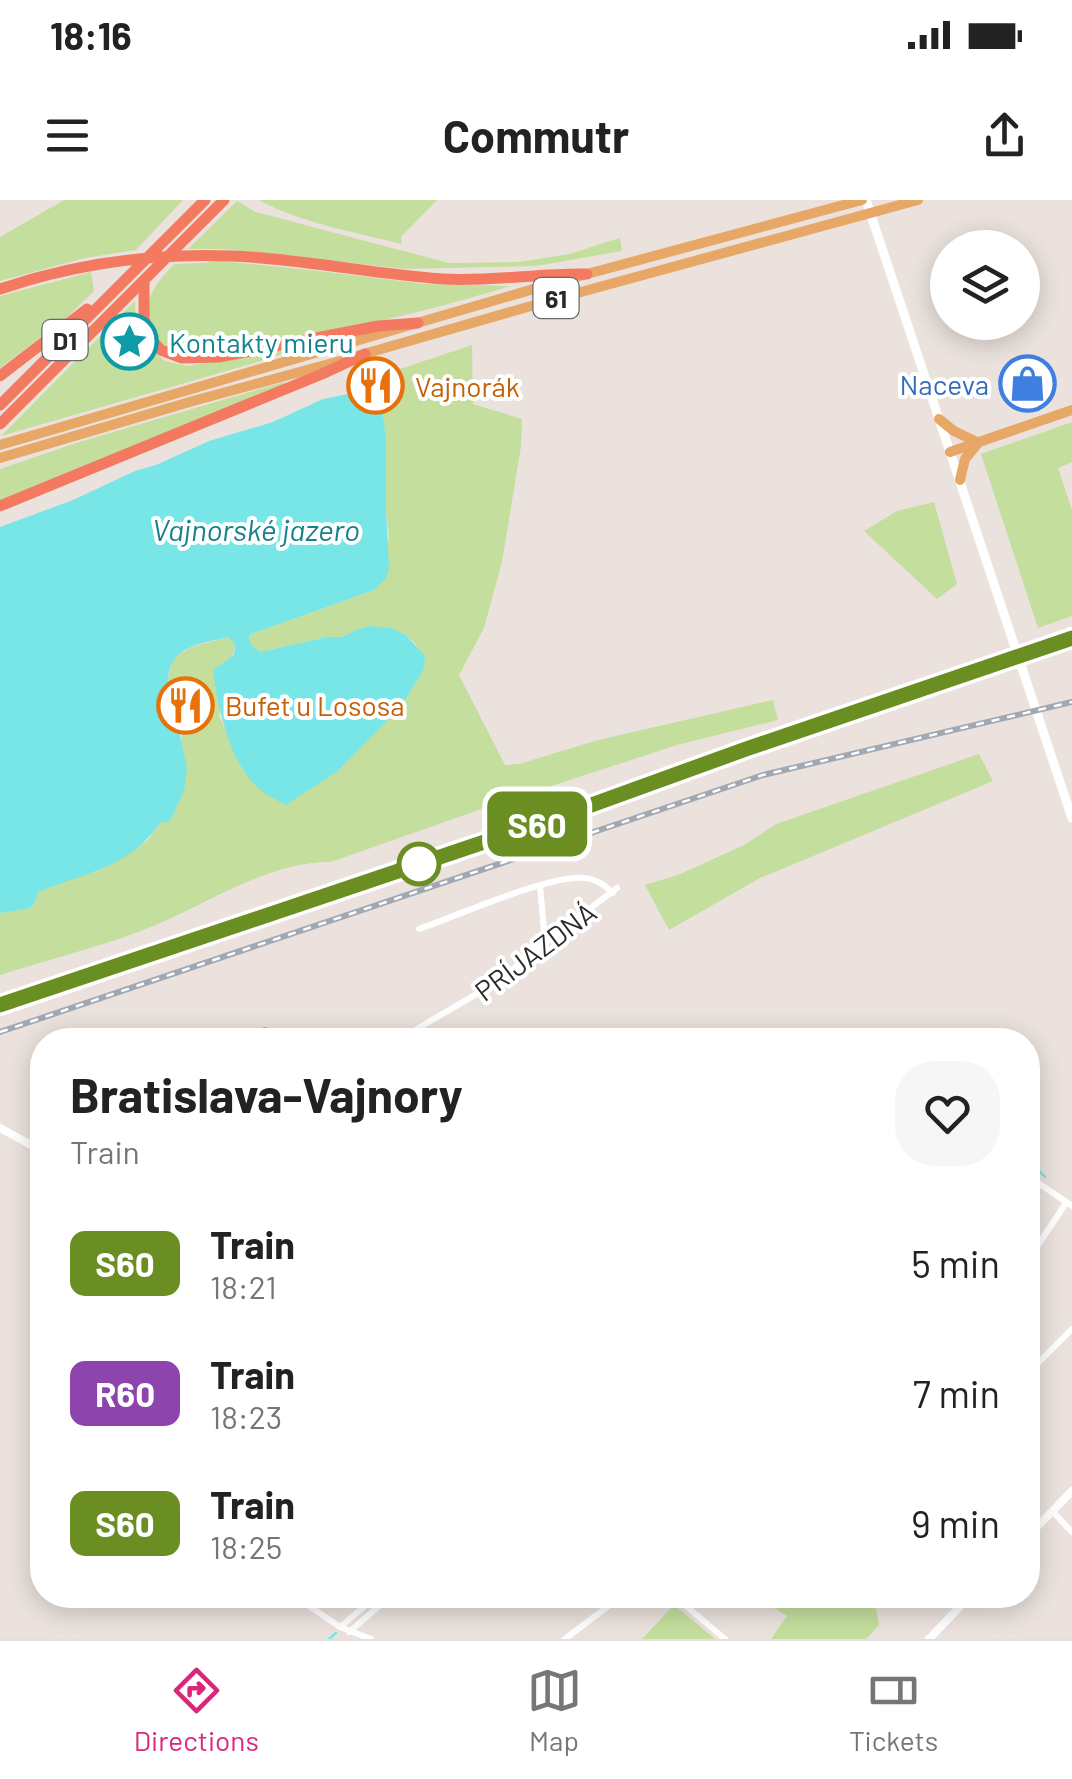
<!DOCTYPE html>
<meta charset="utf-8">
<style>
body{margin:0;font-family:Barlow,sans-serif;background:#f6f6f6;color:#222;height:100vh;display:flex;flex-direction:column;font-size:38px;white-space:nowrap}
*{box-sizing:border-box;margin:0}
p{font-size:32px;color:#767676}
.icon{flex:none;width:55px;height:55px;fill:none;stroke:currentColor;stroke-width:2;stroke-linecap:round;stroke-linejoin:round}
.map{position:relative;flex:1;overflow:hidden}
.details{position:absolute;left:30px;top:828px;width:1010px;height:580px;display:flex;flex-direction:column;background:#fff;border-radius:40px;box-shadow:0 5px 25px #0003}
.details>*{flex:none}
.badge{padding:0 20px;border-radius:15px;font-size:35px;line-height:65px}
.controls{position:absolute;left:930px;top:30px;display:grid;gap:20px}
.controls a{display:grid;place-items:center;width:110px;height:110px;border-radius:50%;background:#fff;box-shadow:0 5px 25px #0003;font-size:50px}
.map>.badge{position:absolute;translate:-50% -50%;box-shadow:0 0 0 5px #fff}
.round{display:grid;place-items:center;flex:none;width:105px;height:105px;border-radius:40px;background:#f6f6f6}
.summary{display:flex;align-items:center;justify-content:space-between;height:170px;padding:0 40px}
h1{font-size:48px;font-weight:700;line-height:75px}
ul{padding:0;list-style:none}
li{display:flex;align-items:center;gap:30px;height:130px;padding:0 40px}
li div{flex:1}
li b{display:block;font-size:38px}
li em{font-style:normal}
li .badge{min-width:110px;font-weight:700;text-align:center}
.status{display:flex;justify-content:space-between;align-items:center;height:70px;padding:0 50px;background:#fff;direction:ltr}
.status svg{height:28px;fill:currentColor}
header{display:flex;justify-content:space-between;align-items:center;height:130px;padding:0 40px;background:#fff;font-size:45px;font-weight:700}
.tabs{display:flex;justify-content:space-around;align-items:center;height:140px;border-top:2px solid #e0e0e0;background:#fff;font-size:28px;color:#767676}
.tabs a{display:grid;justify-items:center;gap:5px}
.tabs .selected{color:#db2777}
.map>svg:first-child{display:block}
.green{fill:#c4de9e}
.water{fill:#78e5e6}
.lines{fill:none;stroke-linecap:round;stroke-linejoin:round}
.stream{stroke:#78e5e6;stroke-width:2.5}
.minor{stroke:#fff;stroke-width:6}
.tertiary{stroke:#fff;stroke-width:8}
.secondary{stroke:#fff;stroke-width:9}
.primary{stroke:#e7a867;stroke-width:10}
.motorway{stroke:#f37a61;stroke-width:11}
.rail-casing{stroke:#a0a8b3;stroke-width:6}
.rail{stroke:#fff;stroke-width:2.5;stroke-dasharray:8;stroke-linecap:butt}
.line-casing{stroke:#fff;stroke-width:22}
.line{stroke:#6b8e23;stroke-width:15}
.stop-dot{fill:#fff;stroke:#6b8e23;stroke-width:5}
.labels{text-anchor:middle;dominant-baseline:central;stroke-width:8;stroke-linejoin:round;paint-order:stroke}
.shield{fill:#fff;stroke:#6a6a6a;stroke-width:2.5}
.shield-label{font-size:25px;font-weight:bold;fill:#2a2a2a}
.culture-label{font-size:28px;fill:#0d838f;stroke:#fff;text-anchor:start}
.shop-label{font-size:28px;fill:#366cbe;stroke:#fff;text-anchor:end}
.food-label{font-size:28px;fill:#c56008;stroke:#fff;text-anchor:start}
.street-label{font-size:28px;fill:#2a2a2a;stroke:#fff}
.water-label{font-size:30px;font-style:italic;fill:#17818c;stroke:#fff}
</style>
<div class="status"><b>18:16</b><svg viewBox="0 0 49 12"><path d="M0 12V9h3v3zM5 12V6h3v6zM10 12V3h3v9zM15 12V0h3v12zM26 1h20v11H26zM47 4h2v5h-2z"/></svg></div>
<header><svg class="icon" aria-label="menu" viewBox="0 0 24 24"><path d="M4 6h16M4 12h16M4 18h16"/></svg>Commutr<svg class="icon" aria-label="share" viewBox="0 0 24 24"><path d="M12 15V3M7 8l5-5 5 5M5 13v7h14v-7"/></svg></header>
<div class="map">
<svg width="1072" height="1439" viewBox="0 0 1072 1439">
<rect width="100%" height="100%" fill="#ebe2dd"/>
<!-- green -->
<path class="green" d="M64,0H183L136,50L85,58L0,81V37Z
M259,0H437L401,37L402,44C357,33 298,22 259,0Z
M237,1L256,12L449,63L519,62L569,54L620,38L622,51L536,66L406,69L223,49H188Z
M212,60L311,70L425,84L511,86C423,113 334,133 243,147C225,150 200,158 182,153C166,149 156,139 150,124C141,100 159,80 174,64L206,63Z
M91,72L94,91L65,119L0,168V96Z
M135,101L136,123L143,142L165,161L187,166L298,147L275,157L1,236Z
M472,145L473,204L522,219L521,246L502,362L484,428L459,475L505,565L519,564L598,540L773,500L778,520L677,545L490,606L331,662C266,661 200,709 141,731C95,748 47,760 0,775V713L27,709L34,705L38,692L69,679L100,670L148,640L160,623L182,537L168,478L173,458L191,447L229,437L235,445L219,515L243,571H338L402,505L423,471L416,444L406,435L391,428L358,429L342,437H327L260,452L251,445L249,438L251,434L374,390L389,338L386,310V239L382,205L371,196L348,194L346,187Z
M284,182V184L0,302V269L76,243Z
M1072,222V262L1058,268L1072,310V416L1038,428L981,254Z
M934,302L957,384L937,399L864,331L897,311Z
M979,554L993,581L760,678L669,730L645,685L678,675L744,645L776,624Z
M754,1395H878L874,1398L879,1425L866,1439H771L787,1416Z
M674,1405L715,1439H642Z"/>
<!-- water -->
<path class="water" d="M348,194L371,196L382,205L386,239V310L389,368L386,379L374,390L251,434L249,438L251,445L260,452L327,437H342L358,429L372,426L391,428L406,435L425,456L423,471L402,505L381,527L338,571L286,605C277,600 266,595 258,588C229,562 218,507 213,470L234,455L235,445L229,437C201,444 171,445 168,478L187,568L184,591L170,621L160,623C128,669 86,672 38,692L34,705L27,709L0,713V327L73,300L135,271L156,265L209,241L273,222L323,199Z"/>
<g class="lines">
<!-- stream -->
<path class="stream" d="M1028,959L1045,977
M329,1439L336,1433"/>
<!-- minor -->
<path class="minor" d="M540,685L545,743
M419,729C457,716 550,674 585,678C597,679 605,685 613,693
M398,840L497,782L555,735L617,688
M1028,976L1072,1006
M1028,1060L1066,1003
M1028,1173L1072,1129
M1052,1311L1072,1332
M293,1395L340,1427L371,1439
M673,1395L725,1439
M340,1427L378,1395
M349,1432L392,1395
M565,1439L623,1395"/>
<!-- tertiary -->
<path class="tertiary" d="M0,928L42,951
M1028,1336L1072,1291
M929,1439L971,1395"/>
<!-- secondary -->
<path class="secondary" d="M866,0L1072,618"/>
<!-- primary -->
<path class="primary" d="M357,156L559,98L918,0
M939,219L954,231L977,242
M0,245L561,81L862,0
M950,252L1072,210
M0,258L193,201L340,161
M960,280L965,259L978,243"/>
<!-- motorway -->
<path class="motorway" d="M144,80V118L149,137L161,150L182,158L219,157L378,126L418,123
M0,89C74,64 154,53 232,56C303,59 373,74 443,79C492,82 539,73 587,74
M0,176L87,109
M0,205L205,0
M0,224L224,0
M0,306L322,174L365,154"/>
<defs>
<path id="rail" d="M0,805L550,620L746,549L1072,438
M0,832L763,575L1072,502
M204,840L226,833
M237,840L265,830"/>
</defs>
<!-- rail casing -->
<use href="#rail" class="rail-casing"/>
<!-- rail -->
<use href="#rail" class="rail"/>
</g>
<g class="lines">
<defs>
<path id="line" d="M0,805L550,620L746,549L1072,438"/>
</defs>
<!-- line casing -->
<use href="#line" class="line-casing"/>
<!-- line -->
<use href="#line" class="line"/>
</g>
<!-- icons -->
<defs>
<symbol id="sight-ring" viewBox="-11 -11 22 22"><circle r="9.5" fill="#fff" stroke="#0f9aa8" stroke-width="1.5"/><path d="M0-6L1.8-2.2L6-1.7L2.9 1.2L3.7 5.4L0 3.3L-3.7 5.4L-2.9 1.2L-6-1.7L-1.8-2.2Z" fill="#0f9aa8"/></symbol>
<symbol id="shop-ring" viewBox="-11 -11 22 22"><circle r="9.5" fill="#fff" stroke="#3f7fe0" stroke-width="1.5"/><path d="M-5-2.5h2.3a2.7 3.5 0 0 1 5.4 0H5L5.5 6h-11ZM-1.5-2.5h3a1.5 2.3 0 0 0-3 0Z" fill="#3f7fe0"/></symbol>
<symbol id="restaurant-ring" viewBox="-11 -11 22 22"><circle r="9.5" fill="#fff" stroke="#e8710a" stroke-width="1.5"/><path d="M-5-6h1v4h1v-4h1v4h1v-4h1v5L-1.5 .5V6h-2V.5L-5-1ZM5-6V6H3V1.5H1.5Q1.5-4 5-6Z" fill="#e8710a"/></symbol>
</defs>
<g fill-rule="evenodd">
<use href="#sight-ring" x="98" y="110" width="63" height="63"/>
<use href="#shop-ring" x="996" y="152" width="63" height="63"/>
<use href="#restaurant-ring" x="344" y="154" width="63" height="63"/>
<use href="#restaurant-ring" x="154" y="474" width="63" height="63"/>
</g>
<!-- markers -->
<circle class="stop-dot" cx="419" cy="664" r="20"/>
<g class="labels">
<!-- shield labels -->
<g class="shield">
<rect x="533.5" y="78" width="45" height="40" rx="8"/>
<rect x="42.5" y="120" width="45" height="40" rx="8"/>
</g>
<g class="shield-label">
<text x="556" y="98">61</text>
<text x="65" y="140">D1</text>
</g>
<!-- culture labels -->
<g class="culture-label">
<text x="169" y="142">Kontakty mieru</text>
</g>
<!-- shop labels -->
<g class="shop-label">
<text x="989" y="184">Naceva</text>
</g>
<!-- food labels -->
<g class="food-label">
<text x="415" y="186">Vajnorák</text>
<text x="225" y="505">Bufet u Lososa</text>
</g>
<!-- street labels -->
<g class="street-label">
<text transform="translate(535 751) rotate(-37)">PRÍJAZDNÁ</text>
</g>
<!-- water labels -->
<g class="water-label">
<text x="256" y="329">Vajnorské jazero</text>
</g>
</g>
</svg>
<div class="controls">
<a><svg class="icon" aria-label="layers" viewBox="0 0 24 24"><path d="M12 4l9 5-9 5-9-5zM3 14l9 5 9-5"/></svg></a>
</div>
<b class="badge" style="left:537px;top:624px;background:#6b8e23;color:#fff">S60</b>
<section class="details">
<div class="summary"><div><h1>Bratislava-Vajnory</h1><p>Train</p></div><a class="round"><svg class="icon" aria-label="heart" viewBox="0 0 24 24"><path d="M12 20l-8-8c-3-5 5-10 8-4 3-6 11-1 8 4z"/></svg></a></div>
<ul>
<li><span class="badge" style="background:#6b8e23;color:#fff">S60</span><div><b>Train</b><p>18:21</p></div><em>5 min</em></li>
<li><span class="badge" style="background:#8e44ad;color:#fff">R60</span><div><b>Train</b><p>18:23</p></div><em>7 min</em></li>
<li><span class="badge" style="background:#6b8e23;color:#fff">S60</span><div><b>Train</b><p>18:25</p></div><em>9 min</em></li>
</ul>
</section>
</div>
<nav class="tabs">
<a class="selected"><svg class="icon" aria-label="directions" viewBox="0 0 24 24"><path d="M12 3l9 9-9 9-9-9zM9 14v-3h6M13 9l2 2-2 2"/></svg>Directions</a>
<a><svg class="icon" aria-label="map" viewBox="0 0 24 24"><path d="M3 6l6-2 6 2 6-2v14l-6 2-6-2-6 2zM9 4v14M15 6v14"/></svg>Map</a>
<a><svg class="icon" aria-label="tickets" viewBox="0 0 24 24"><path d="M3 7h18v10H3zM15 7v10"/></svg>Tickets</a>
</nav>
